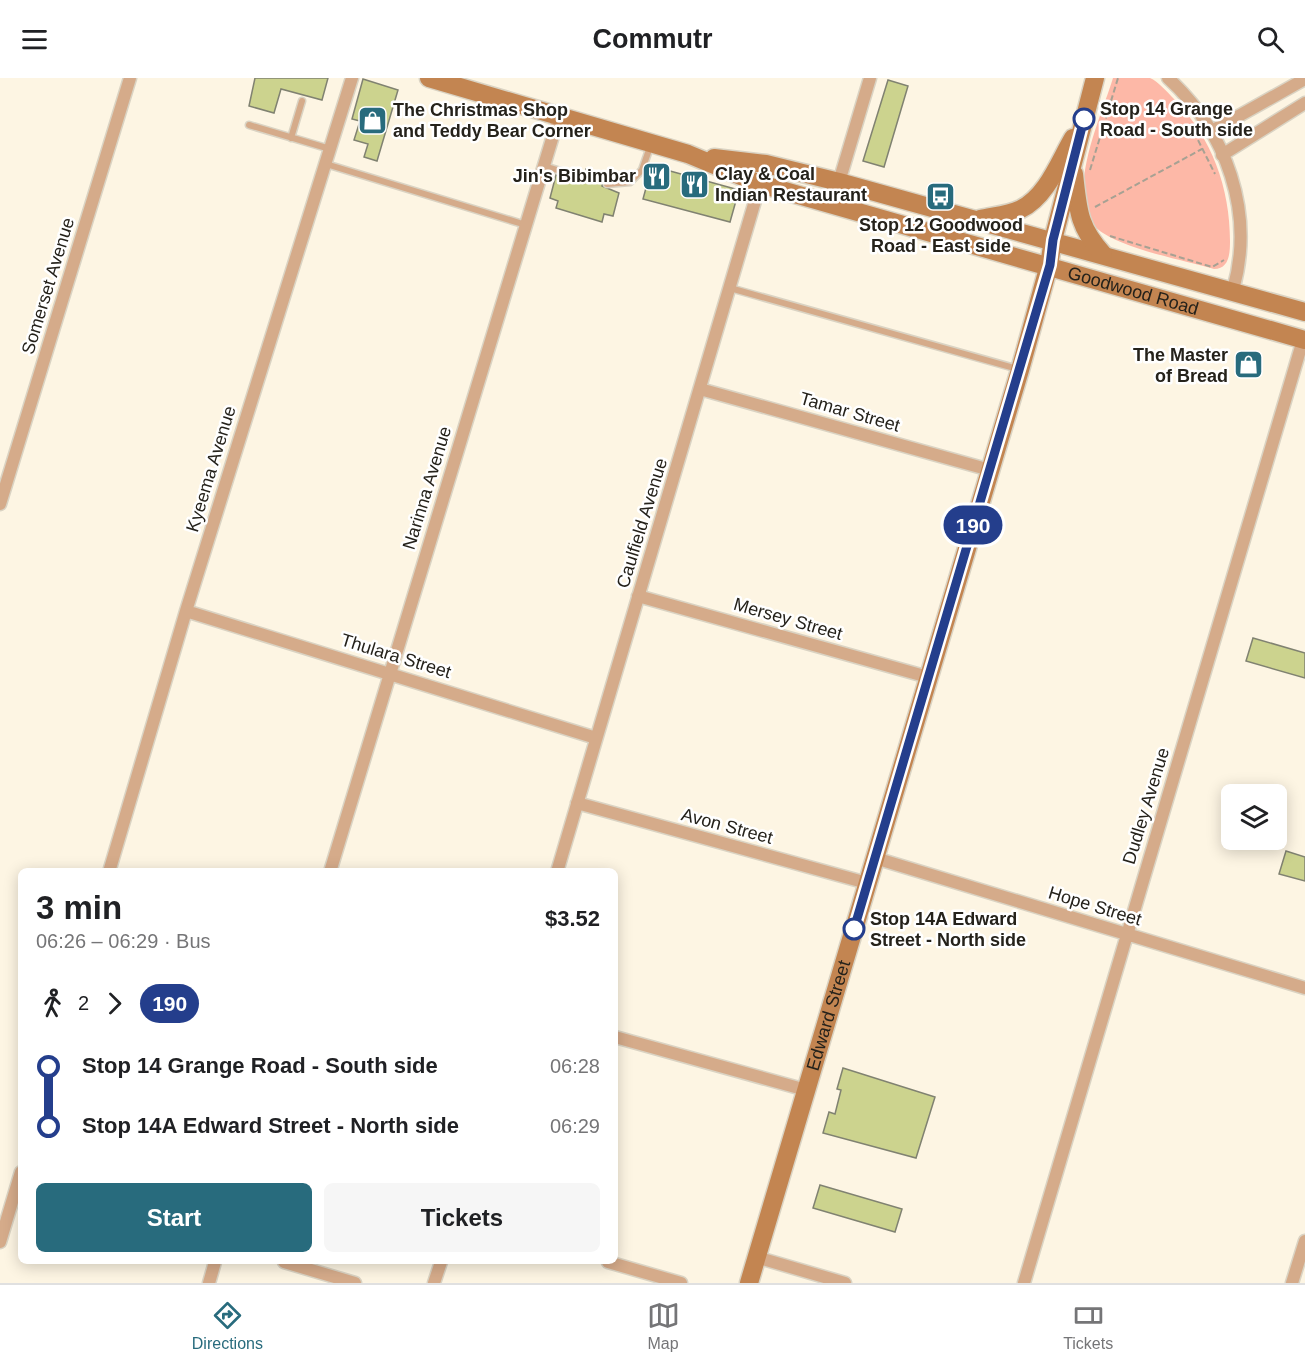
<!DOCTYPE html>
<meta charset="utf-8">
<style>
body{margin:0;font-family:Arial,sans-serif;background:#f6f6f6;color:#202124;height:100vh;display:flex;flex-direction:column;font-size:22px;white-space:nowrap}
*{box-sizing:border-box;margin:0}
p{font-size:20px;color:#757577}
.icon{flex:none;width:33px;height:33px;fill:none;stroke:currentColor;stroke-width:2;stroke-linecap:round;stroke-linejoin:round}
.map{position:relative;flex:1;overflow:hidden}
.details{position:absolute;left:18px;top:790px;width:600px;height:396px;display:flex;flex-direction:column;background:#fff;border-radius:9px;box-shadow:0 3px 15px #0003}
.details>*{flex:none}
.badge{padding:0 12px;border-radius:20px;font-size:21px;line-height:39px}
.tools{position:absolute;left:1221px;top:706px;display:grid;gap:12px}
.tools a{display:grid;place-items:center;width:66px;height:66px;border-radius:9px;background:#fff;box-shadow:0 3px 15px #0003;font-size:30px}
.map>.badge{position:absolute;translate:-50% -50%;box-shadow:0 0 0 3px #fff}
.legs{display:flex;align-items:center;gap:9px;height:66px;padding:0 18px;font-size:20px}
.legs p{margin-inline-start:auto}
.summary{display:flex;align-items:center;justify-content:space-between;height:102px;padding:0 18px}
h1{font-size:33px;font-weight:600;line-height:45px}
.button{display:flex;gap:12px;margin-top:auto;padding:12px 18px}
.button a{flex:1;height:69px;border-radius:9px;background:#286b7d;color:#fff;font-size:24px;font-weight:600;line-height:69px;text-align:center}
.button a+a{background:#f6f6f6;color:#202124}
ul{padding:0 18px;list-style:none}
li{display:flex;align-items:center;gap:21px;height:60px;font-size:22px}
li i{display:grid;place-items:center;width:9px;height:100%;margin:0 8px;background:currentColor}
li i::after{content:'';width:15px;height:15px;margin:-8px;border:4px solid;border-radius:50%;background:#fff}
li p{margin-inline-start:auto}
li:first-child i{background:linear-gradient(#0000 50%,currentColor 0)}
li:last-child i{background:linear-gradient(currentColor 50%,#0000 0)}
header{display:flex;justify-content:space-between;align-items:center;height:78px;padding:0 18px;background:#fff;font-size:27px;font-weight:600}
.tab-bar{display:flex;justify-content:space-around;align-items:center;height:84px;border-top:2px solid #e0e0e0;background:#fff;font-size:16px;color:#757577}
.tab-bar a{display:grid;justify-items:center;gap:3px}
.tab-bar .selected{color:#286b7d}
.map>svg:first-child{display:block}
.green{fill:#fdb8a7}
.building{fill:#ccd38e;stroke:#808271;stroke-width:1.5}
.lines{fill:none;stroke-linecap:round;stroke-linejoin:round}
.lane-casing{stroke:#dad3c3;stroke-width:9}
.street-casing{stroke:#dad3c3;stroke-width:15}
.secondary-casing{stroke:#dad3c3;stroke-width:21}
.path{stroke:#a7a193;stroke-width:2;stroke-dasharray:6 3;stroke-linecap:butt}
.lane{stroke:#d5ab8a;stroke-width:6}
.street{stroke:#d5ab8a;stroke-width:12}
.secondary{stroke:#c38551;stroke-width:18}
.line-1-casing{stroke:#fff;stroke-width:14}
.line-1{stroke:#243e8c;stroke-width:9}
.stop-1-dot{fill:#fff;stroke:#243e8c;stroke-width:3}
.labels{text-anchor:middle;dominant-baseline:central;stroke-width:5;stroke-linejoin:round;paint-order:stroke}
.stop-label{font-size:18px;font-weight:bold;fill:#25221b;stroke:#fff;text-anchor:start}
.poi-label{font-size:18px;font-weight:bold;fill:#25221b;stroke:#fff;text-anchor:start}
.street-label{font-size:18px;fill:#25221b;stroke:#fff}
</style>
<header><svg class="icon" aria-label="menu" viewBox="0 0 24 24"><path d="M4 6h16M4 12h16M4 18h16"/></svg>Commutr<svg class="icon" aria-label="search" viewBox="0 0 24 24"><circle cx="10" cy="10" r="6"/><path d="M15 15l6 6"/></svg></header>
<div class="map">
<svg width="1305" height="1205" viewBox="0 0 1305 1205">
<rect width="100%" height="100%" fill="#fdf5e3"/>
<!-- green -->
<path class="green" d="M1113,0C1123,0 1140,0 1150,0C1158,3 1168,15 1174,21C1212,60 1230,110 1230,163C1230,176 1229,191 1214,191C1183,182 1129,172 1103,155C1059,127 1101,40 1113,0Z"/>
<!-- building -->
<path class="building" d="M255,0H328L322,22L281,11L274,35L249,28Z
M363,1L398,12L377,83L364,79L368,66L354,62L360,43L352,41Z
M888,2L908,8L884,89L863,83Z
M652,88L739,112L730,144L643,121Z
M586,91L609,98L603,103L602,108L619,115L613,138L604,136L602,144L556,130L558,123L550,120L556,97L585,105L589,101L585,95Z
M1253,560L1305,575V600L1246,583Z
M1286,773L1305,779V803L1279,796Z
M843,990L935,1019L916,1080L823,1055L829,1034L835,1036L841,1012L837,1011Z
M820,1107L902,1131L895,1154L813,1130Z"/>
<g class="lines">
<defs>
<path id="lane" d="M249,47L330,71
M291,60L302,23
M326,86L526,147
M544,88L584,100
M607,106L630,104L642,92L651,66
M730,210L1018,291"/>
<path id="street" d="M1168,0C1227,54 1255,135 1233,212
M1210,54L1305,1
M1222,77L1305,25
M839,104L870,0
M700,311L990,392
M0,426L130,0
M638,518L928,599
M186,533L596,660
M577,725L867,805
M875,780L1305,910
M109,794L186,533L352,0
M330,794L559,38
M557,794L760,106
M615,959L806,1012
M0,1164L21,1094
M756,1179L845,1205
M284,1184L355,1205
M608,1184L681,1205
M209,1205L215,1184
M434,1205L441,1184
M1024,1205L1303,262
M1292,1205L1305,1163"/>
<g id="secondary">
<path id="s1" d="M429,0L688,76L760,106L1305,262"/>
<path d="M714,80L766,86L839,104L1305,234"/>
<path d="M1074,96C1078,131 1078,149 1103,176"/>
<path d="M980,141C993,138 1009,137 1021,131C1047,118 1059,84 1073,60"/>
<path id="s2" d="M749,1205L1020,292L1049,187L1053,162L1095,0"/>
</g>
</defs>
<!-- lane casing -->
<use href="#lane" class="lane-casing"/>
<!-- street casing -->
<use href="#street" class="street-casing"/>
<!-- secondary casing -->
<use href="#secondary" class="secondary-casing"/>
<!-- path -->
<path class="path" d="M1190,46L1215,96
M1090,92L1118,0
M1095,129L1202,71
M1110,158L1212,189L1224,182"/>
<!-- lane -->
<use href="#lane" class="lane"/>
<!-- street -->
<use href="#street" class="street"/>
<!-- secondary -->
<use href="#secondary" class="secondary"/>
</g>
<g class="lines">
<defs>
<path id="line-1" d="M854,851L1050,187L1053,162L1084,41"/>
</defs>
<!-- line-1 casing -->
<use href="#line-1" class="line-1-casing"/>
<!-- line-1 -->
<use href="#line-1" class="line-1"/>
</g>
<!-- icons -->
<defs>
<symbol id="shop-square" viewBox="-11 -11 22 22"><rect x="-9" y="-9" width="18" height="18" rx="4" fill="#286b7d" stroke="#fff"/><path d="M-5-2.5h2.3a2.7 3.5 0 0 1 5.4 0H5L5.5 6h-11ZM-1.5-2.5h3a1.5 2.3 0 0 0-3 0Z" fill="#fff"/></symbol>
<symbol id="restaurant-square" viewBox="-11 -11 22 22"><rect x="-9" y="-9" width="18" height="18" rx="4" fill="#286b7d" stroke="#fff"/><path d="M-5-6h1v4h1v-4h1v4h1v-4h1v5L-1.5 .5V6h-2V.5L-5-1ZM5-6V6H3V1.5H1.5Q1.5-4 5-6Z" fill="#fff"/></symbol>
<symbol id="bus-square" viewBox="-11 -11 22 22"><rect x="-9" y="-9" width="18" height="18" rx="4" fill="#286b7d" stroke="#fff"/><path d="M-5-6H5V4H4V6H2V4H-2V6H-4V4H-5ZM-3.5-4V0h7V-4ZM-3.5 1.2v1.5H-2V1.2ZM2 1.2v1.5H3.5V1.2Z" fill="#fff"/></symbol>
</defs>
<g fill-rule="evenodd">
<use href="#shop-square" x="356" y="26" width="33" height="33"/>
<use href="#restaurant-square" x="640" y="82" width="33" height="33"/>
<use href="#restaurant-square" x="678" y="90" width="33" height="33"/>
<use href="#bus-square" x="924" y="102" width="33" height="33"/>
<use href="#shop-square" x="1232" y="270" width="33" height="33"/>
</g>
<!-- markers -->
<g class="stop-1-dot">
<circle cx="1084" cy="41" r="10"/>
<circle cx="854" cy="851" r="10"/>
</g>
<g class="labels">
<!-- stop labels -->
<g class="stop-label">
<text x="1100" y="31">Stop 14 Grange<tspan x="1100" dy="21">Road - South side</tspan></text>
<text x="870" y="841">Stop 14A Edward<tspan x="870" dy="21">Street - North side</tspan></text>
</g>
<!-- poi labels -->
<g class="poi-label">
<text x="393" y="32">The Christmas Shop<tspan x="393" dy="21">and Teddy Bear Corner</tspan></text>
<text x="715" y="96">Clay &amp; Coal<tspan x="715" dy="21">Indian Restaurant</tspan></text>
<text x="636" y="98" text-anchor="end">Jin's Bibimbar</text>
<text x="941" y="147" text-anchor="middle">Stop 12 Goodwood<tspan x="941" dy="21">Road - East side</tspan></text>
<text x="1228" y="277" text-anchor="end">The Master<tspan x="1228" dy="21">of Bread</tspan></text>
</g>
<!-- street labels -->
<g class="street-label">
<text transform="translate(48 208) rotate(-73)">Somerset Avenue</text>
<text stroke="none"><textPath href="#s1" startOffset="736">Goodwood Road</textPath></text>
<text transform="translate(850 334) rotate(16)">Tamar Street</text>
<text transform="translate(211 391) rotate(-73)">Kyeema Avenue</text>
<text transform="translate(427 410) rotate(-73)">Narinna Avenue</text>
<text transform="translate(642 445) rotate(-73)">Caulfield Avenue</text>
<text transform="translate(788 541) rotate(16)">Mersey Street</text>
<text transform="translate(396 578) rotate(17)">Thulara Street</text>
<text transform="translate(1146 728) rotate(-73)">Dudley Avenue</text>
<text transform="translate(727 748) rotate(15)">Avon Street</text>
<text transform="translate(1095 828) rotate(17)">Hope Street</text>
<text stroke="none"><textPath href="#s2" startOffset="279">Edward Street</textPath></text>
</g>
</g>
</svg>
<div class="tools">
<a><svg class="icon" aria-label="layers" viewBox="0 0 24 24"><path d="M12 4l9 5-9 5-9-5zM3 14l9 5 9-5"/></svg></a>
</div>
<b class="badge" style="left:973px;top:447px;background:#243e8c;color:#fff">190</b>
<section class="details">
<div class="summary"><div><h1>3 min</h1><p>06:26 – 06:29 · Bus</p></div><b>$3.52</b></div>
<div class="legs"><svg class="icon" aria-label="walk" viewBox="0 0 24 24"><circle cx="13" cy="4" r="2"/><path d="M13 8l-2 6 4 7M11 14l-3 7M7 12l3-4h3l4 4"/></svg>2<svg class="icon" aria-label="forward" viewBox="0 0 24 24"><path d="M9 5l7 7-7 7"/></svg><b class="badge" style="background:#243e8c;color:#fff">190</b></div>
<ul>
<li><i style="color:#243e8c"></i><b>Stop 14 Grange Road - South side</b><p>06:28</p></li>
<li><i style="color:#243e8c"></i><b>Stop 14A Edward Street - North side</b><p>06:29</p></li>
</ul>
<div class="button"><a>Start</a><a>Tickets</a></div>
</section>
</div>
<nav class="tab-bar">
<a class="selected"><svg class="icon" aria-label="directions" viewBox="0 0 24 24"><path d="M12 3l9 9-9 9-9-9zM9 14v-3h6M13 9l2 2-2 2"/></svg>Directions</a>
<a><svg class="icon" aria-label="map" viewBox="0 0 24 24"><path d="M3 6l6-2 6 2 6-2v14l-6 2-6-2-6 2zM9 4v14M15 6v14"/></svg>Map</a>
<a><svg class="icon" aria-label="tickets" viewBox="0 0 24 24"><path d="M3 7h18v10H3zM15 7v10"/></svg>Tickets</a>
</nav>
